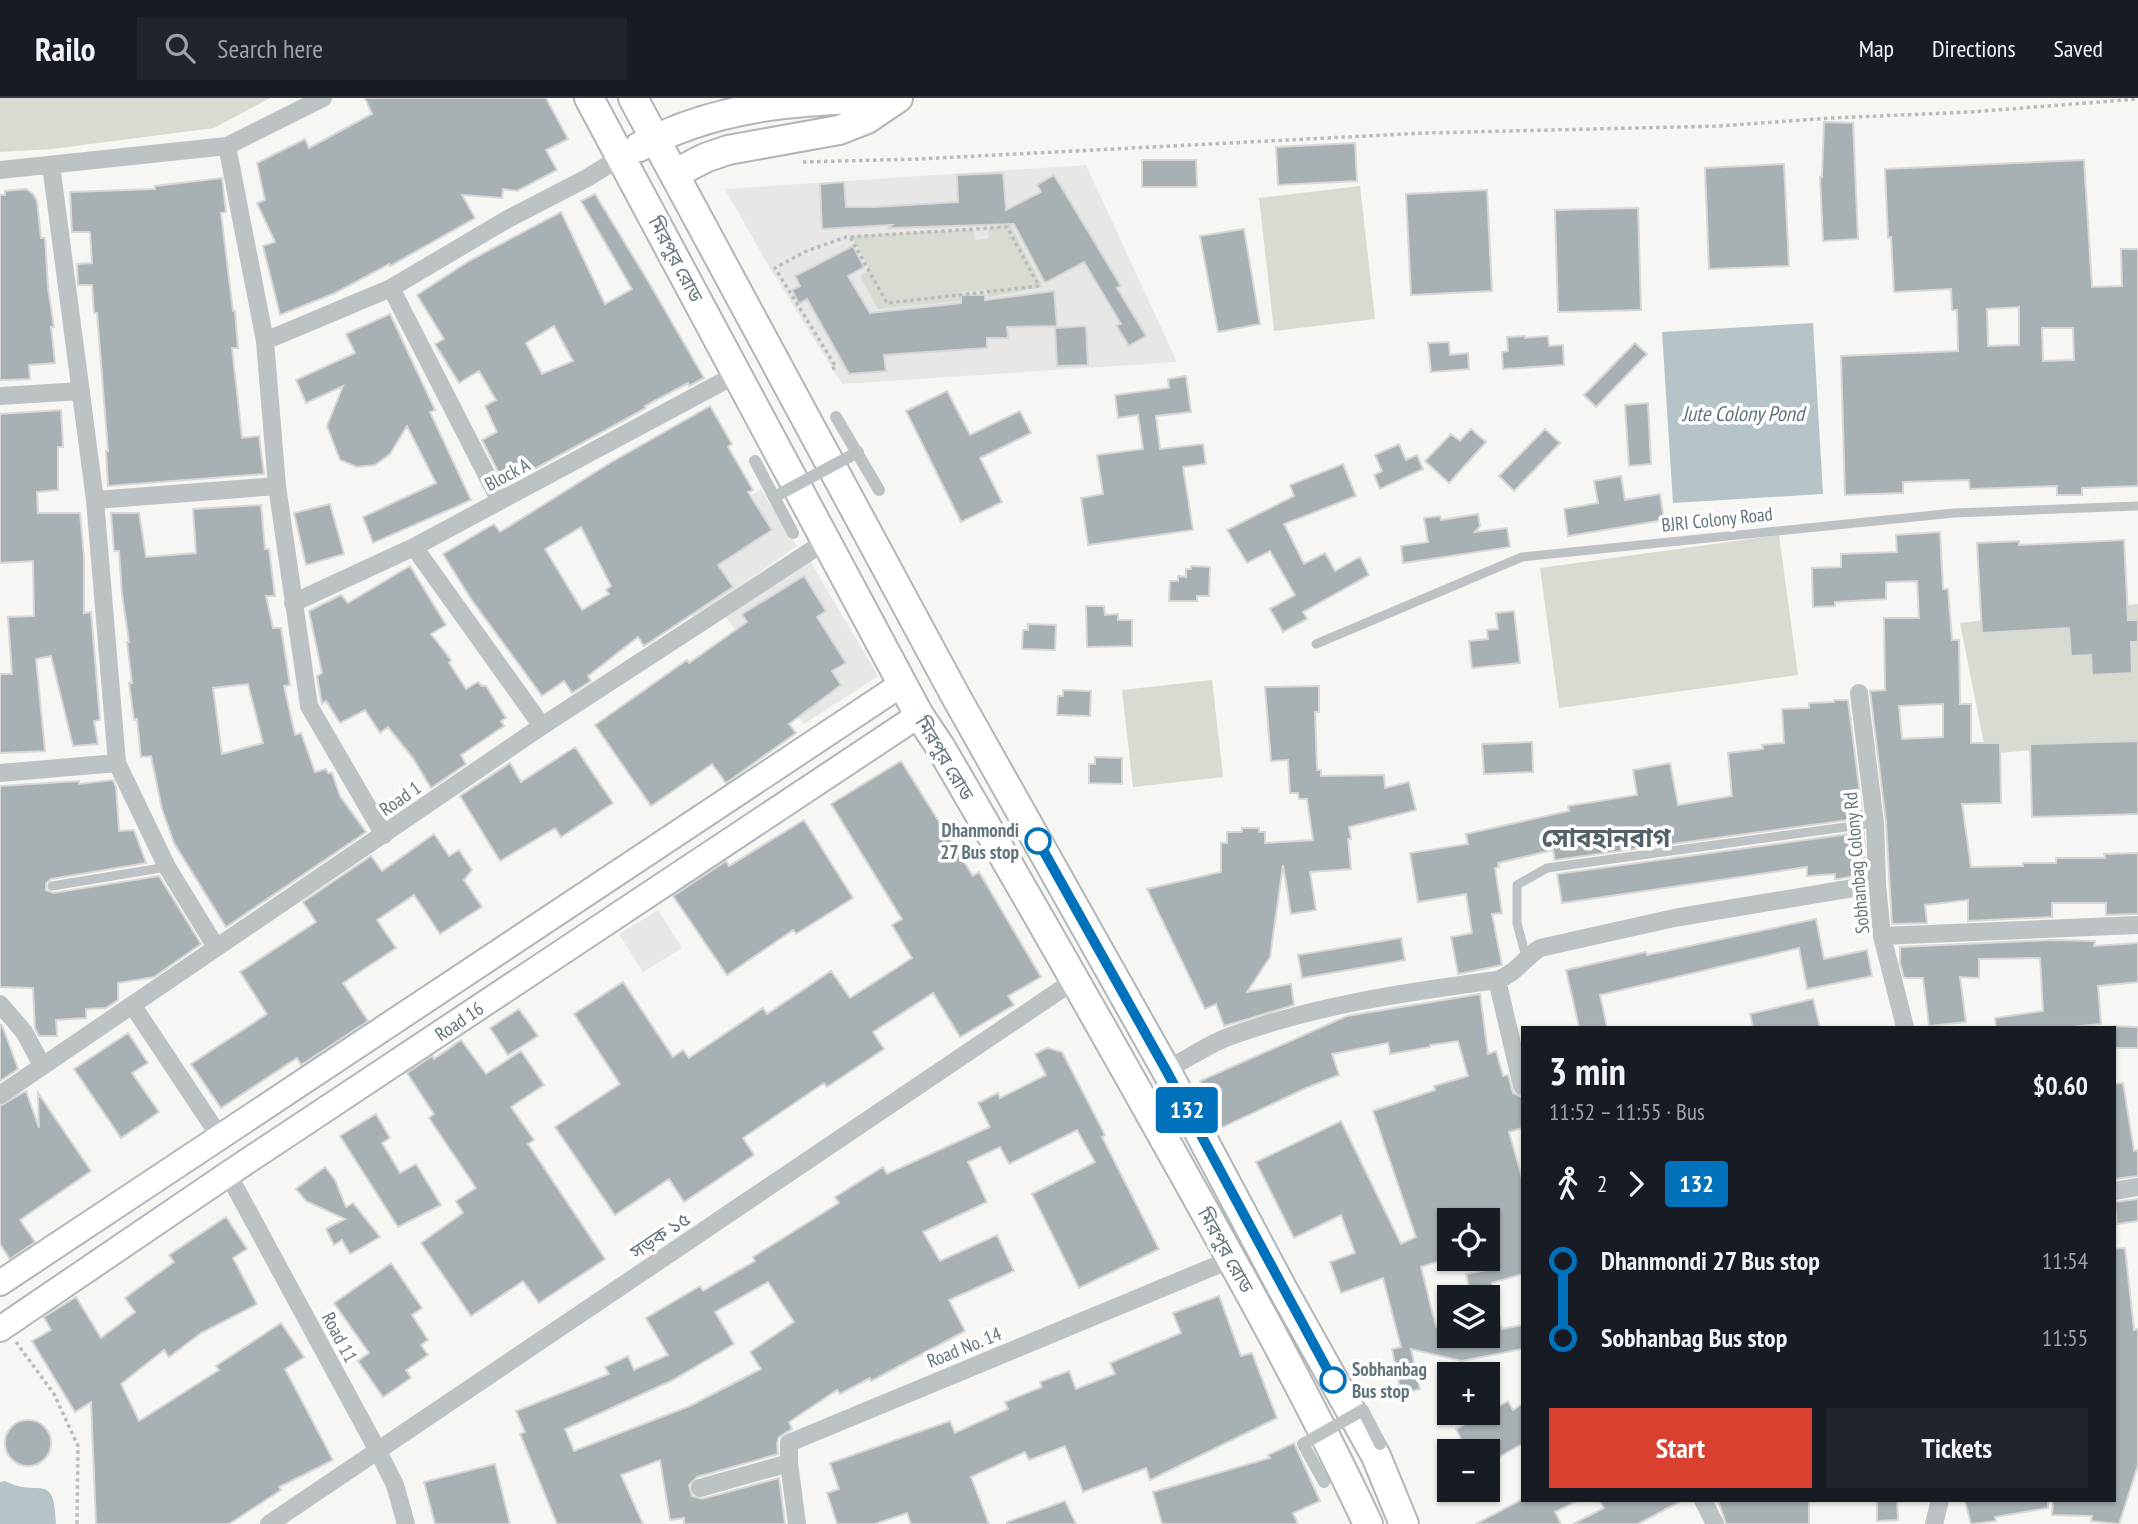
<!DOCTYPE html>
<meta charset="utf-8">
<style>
body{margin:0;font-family:"PT Sans Narrow","Noto Sans Bengali",sans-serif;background:#20242c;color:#f1f3f6;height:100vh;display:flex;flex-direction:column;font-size:26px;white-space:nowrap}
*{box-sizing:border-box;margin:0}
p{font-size:23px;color:#9ea1a6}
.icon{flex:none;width:38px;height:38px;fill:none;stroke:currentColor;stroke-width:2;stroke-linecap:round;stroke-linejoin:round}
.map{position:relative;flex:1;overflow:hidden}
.side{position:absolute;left:1521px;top:928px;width:595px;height:476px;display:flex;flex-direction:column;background:#171b24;border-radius:0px;box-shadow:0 2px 5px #0004}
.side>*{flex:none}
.badge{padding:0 14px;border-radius:5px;font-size:24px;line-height:46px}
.buttons{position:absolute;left:1437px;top:1110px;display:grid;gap:14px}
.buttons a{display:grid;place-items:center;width:63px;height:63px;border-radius:0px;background:#171b24;box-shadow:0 2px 5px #0004;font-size:35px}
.map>.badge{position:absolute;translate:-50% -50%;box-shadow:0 0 0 4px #fff}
.legs{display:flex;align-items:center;gap:10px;height:77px;padding:0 28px;font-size:23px}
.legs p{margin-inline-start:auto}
.overview{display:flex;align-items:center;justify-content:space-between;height:119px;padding:0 28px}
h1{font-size:38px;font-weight:800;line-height:52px}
.cta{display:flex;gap:14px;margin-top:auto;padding:14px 28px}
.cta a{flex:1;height:80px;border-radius:0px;background:#d94030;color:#fff;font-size:28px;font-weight:800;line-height:80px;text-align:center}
.cta a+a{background:#20242c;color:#f1f3f6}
ul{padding:0 28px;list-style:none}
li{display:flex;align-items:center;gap:24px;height:77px;font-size:26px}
li i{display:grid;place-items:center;width:10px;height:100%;margin:0 9px;background:currentColor}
li i::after{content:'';width:18px;height:18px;margin:-9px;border:5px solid;border-radius:50%;background:#171b24}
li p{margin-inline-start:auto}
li:first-child i{background:linear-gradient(#0000 50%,currentColor 0)}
li:last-child i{background:linear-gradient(currentColor 50%,#0000 0)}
header{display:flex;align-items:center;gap:42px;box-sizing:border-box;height:98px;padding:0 35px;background:#171b24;border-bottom:2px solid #363941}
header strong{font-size:33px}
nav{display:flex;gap:38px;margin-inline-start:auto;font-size:24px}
.search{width:490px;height:63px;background:#20242c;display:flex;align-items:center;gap:18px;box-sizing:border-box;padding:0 24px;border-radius:0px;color:#9ea1a6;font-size:26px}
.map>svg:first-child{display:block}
.built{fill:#e7e7e6;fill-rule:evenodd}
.green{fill:#d7dbd2}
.water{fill:#b7c4c7}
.building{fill:#a7b0b3;stroke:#d8d7d6;stroke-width:2;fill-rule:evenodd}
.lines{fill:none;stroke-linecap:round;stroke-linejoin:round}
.secondary-casing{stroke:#b0b7ba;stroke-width:28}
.trunk-casing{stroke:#b1b6b8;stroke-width:32}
.path{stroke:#b8bcbd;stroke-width:3.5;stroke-dasharray:3.5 3.5;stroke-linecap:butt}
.service{stroke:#bdc3c5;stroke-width:9}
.pedestrian{stroke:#bdc3c5;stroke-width:12}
.minor{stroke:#bdc3c5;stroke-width:18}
.secondary{stroke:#fff;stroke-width:24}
.trunk{stroke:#fff;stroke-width:28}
.pedestrian-bridge{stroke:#bdc3c5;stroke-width:12}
.line-1-casing{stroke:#fff;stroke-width:16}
.line-1{stroke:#0072bc;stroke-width:10}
.stop-1-dot{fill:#fff;stroke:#0072bc;stroke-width:3.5}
.labels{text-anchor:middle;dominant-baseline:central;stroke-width:7;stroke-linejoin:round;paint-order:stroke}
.street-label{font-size:19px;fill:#63757c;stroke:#fff}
.stop-label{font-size:19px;font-weight:bold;fill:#63757c;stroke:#fff;text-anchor:end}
.water-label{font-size:21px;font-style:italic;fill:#5e7578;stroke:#fff}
.district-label{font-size:26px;font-weight:bold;fill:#546268;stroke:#fff}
</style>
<header>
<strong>Railo</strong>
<div class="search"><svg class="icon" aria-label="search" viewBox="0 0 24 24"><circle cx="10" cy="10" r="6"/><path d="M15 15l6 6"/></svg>Search here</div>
<nav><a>Map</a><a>Directions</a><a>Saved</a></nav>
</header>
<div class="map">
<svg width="2138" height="1426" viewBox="0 0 2138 1426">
<rect width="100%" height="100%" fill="#f6f6f3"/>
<!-- built -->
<path class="built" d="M1086,67L1177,264L842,286L771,172L725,91ZM1003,75L1006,106L994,108L993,127L876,129L875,110L958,104L957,77ZM1054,77L1121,187L1104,198L1037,87ZM844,85L846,130L823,131L820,86ZM1006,113L1072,170L1044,184ZM973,131L974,142L989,140V198L987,192L961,194L960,203L860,178L869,171L851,138ZM857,156L864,169L848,178L870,215L961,205L962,197H984L985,202L1054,193L1057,228L1007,229V240H987L986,250L884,257L886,273L849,276L807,201L799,205L792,192ZM1086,228L1088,266L1057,268L1055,230Z
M761,391L797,448L694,520L655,459Z
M810,463L878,578L804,626L725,518Z
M658,812L682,850L643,874L619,836Z"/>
<!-- green -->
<path class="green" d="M0,0H270L214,30L52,51L0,54Z
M1360,88L1375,221L1274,233L1259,100Z
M1010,126L1043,189L989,199L987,192L961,194L960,203L878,211L860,178L869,171L851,138L973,131L975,142L989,140L988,130Z
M1779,437L1798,577L1559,610L1540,470Z
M2138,506V643L1986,656L1960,525Z
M1212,582L1223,679L1133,689L1122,592Z"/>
<!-- water -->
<path class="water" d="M1813,225L1823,396L1673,405L1662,234Z
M5,1383C40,1401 54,1371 56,1426H0V1384Z"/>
<!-- building -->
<path class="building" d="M365,0H546L568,41L546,52L557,72L517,93L503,91L502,100L462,97L475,120L390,168L389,166L335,195L280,217L263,148L275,144L257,105L265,102L257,65L305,41L309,50L372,16Z
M1824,24L1853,25L1858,141L1823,143L1820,79H1822Z
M1355,45L1357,83L1278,87L1276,49Z
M1142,62H1196L1197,89H1142Z
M2084,62L2092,189L2122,188L2121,151H2138V388L2082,390V397H2057V388L1970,391L1969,382L1903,384V395L1845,397L1841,258L1958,253L1957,212H1952L1951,191L1894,194L1891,139L1888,140L1885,71ZM2019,209V247L1988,248L1987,211ZM2042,230H2073L2074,262L2043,263Z
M1784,66L1789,168L1709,171L1705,70Z
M1003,75L1006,112L1041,94L1037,87L1054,77L1121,188L1117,190L1146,238L1129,248L1116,227L1121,226L1084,164L1045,185L1014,126L888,130L892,127L822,131L820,86L844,84L846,109H874L958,104L957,77Z
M222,80L226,114L221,115L233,213H235L238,250H232L242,340L259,338L264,376L108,388L106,353H108L97,215H94L92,187H78L77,166L92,165L90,134H72L70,94L155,91V88Z
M26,91L33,96L37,103L41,140H45L48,190L54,229H51L55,265L29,267L30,281L0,282V97H5V93Z
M1487,92L1492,193L1411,197L1406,96Z
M595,96L648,183L704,280L689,288L688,285L645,308L646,310L505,387L482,342L497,334L485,308L496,302L479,273L459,285L435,246L444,241L417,197L469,163L561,114L605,206L632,191L581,103ZM554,228L573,263L542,276L526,245Z
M1638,110L1641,212L1558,214L1555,112Z
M1244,131L1260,226L1218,234L1200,138Z
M853,148L864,169L848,178L870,215L961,205V197H985V202L1054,193L1057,228L1007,229L1008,240H987V250L884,257L886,273L849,276L807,201L799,206L792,192L800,188L795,178Z
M390,216L435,312L430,314L471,402L373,445L363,419L436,385L407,328L390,356L375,367L357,369L340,362L327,328L343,288L306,305L296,282L355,255L346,236Z
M1086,228L1088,267L1057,268L1055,230Z
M1525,238V240L1548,238L1549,248L1563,247L1564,267L1503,271L1502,254L1508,253L1507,239Z
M1449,244L1450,257L1468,255L1469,271L1431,274L1428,245Z
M1635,245L1647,256L1596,309L1584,297Z
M1186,278L1191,314L1156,318L1160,351L1203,346L1206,366L1183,369L1193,432L1088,447L1081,400L1103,396L1097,357L1143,351L1138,317L1118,320L1115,297L1169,290L1168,281Z
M947,293L970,337L1020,313L1031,335L980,360L1002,404L961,424L906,313Z
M1648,305L1651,366L1629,368L1625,307Z
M710,308L732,346L728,349L753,392L748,394L772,432L718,467L733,489L644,548L638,539L588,578L591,583L572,595L564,583L542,598L471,501L443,456L494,426L500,434L610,365ZM581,429L611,488L606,492L609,496L582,512L545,451Z
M61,312L63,349H58V392L37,394L38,415H80L84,459V515L91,514L100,622L94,623L98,646L73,648L51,558L36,561L45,653L0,655V576H12L8,519L34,518L33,463L0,465V316Z
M1471,331L1486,344L1449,385L1425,363L1451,336L1460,343Z
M1545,331L1560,345L1514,393L1499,378Z
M1399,346L1406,362L1417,357L1423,371L1380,391L1374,377L1382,373L1375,357Z
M1343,366L1356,398L1284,426L1304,466L1325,455L1335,473L1360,459L1369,477L1303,514L1307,521L1283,534L1270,511L1295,497L1270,453L1247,465L1227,432L1294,398L1290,387Z
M1621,378L1625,402L1660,396L1664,422L1568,438L1564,411L1598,405L1594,383Z
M330,406L344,456L306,467L294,415Z
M261,407L265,451H269L275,498H266L273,530H281L290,587L284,588L295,637L301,635L315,674L326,671L328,675H332L340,698L366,734L226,829L174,745L162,711L151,658L141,659L137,621L134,622L129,585H132L127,544H129L122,496L119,453H114L111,415H139L146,459L196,455L193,411ZM248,586L263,645L222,656L213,590Z
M1478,416L1480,428L1475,434L1507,430L1510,449L1403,465L1401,448L1428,444L1424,420L1440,418L1441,422Z
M1940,434L1943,491H1948L1952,542H1959L1960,606H1971V645H2000L2001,705L1962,706L1971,769L2023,768V765H2056V760H2105L2104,756L2138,755V816L2106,817V805H2052V819L1968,823V802L1925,807L1927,825L1892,826L1886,724L1870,593L1885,592L1884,520H1919L1917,483L1886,484V501L1835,504V508L1813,509L1812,470L1841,469V456L1897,454L1896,437ZM1943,606V639L1902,641L1899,608Z
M2124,442L2128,522H2138V544H2131L2132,575L2092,577L2091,557L2071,558L2069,530L1982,535L1977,445L2019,443V447Z
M410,468L446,527L431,536L451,562L449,565L466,591L478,584L482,588H486L506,620L501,623L504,628L461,657L466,666L431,690L413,660L388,629L380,635L365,612L340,625L326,603L322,606L317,578L322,575L309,513L341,497L348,505Z
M1191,468L1210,469L1209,498H1197V503H1169L1170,483H1178V478L1186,479V471H1191Z
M804,478L826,513L817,519L846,565L832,573L841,587L789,626L796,635L726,685L712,666L651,708L595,627L687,562L689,565L747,524L742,516Z
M1086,508H1104L1105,517L1118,516V522H1132V548L1087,549Z
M1514,513L1520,565L1472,570L1469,543L1488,541L1487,532L1498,531L1496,515Z
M1028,526L1056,527L1055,552L1022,551L1023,532H1028Z
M1319,588V614H1315L1317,672H1321V678L1384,677L1385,690L1409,684L1416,712L1349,729L1351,741H1348L1351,771L1310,774L1316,812L1291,816L1283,767L1270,859L1247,894L1291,886L1294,907L1224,928L1216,906L1205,911L1147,791L1221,774V745H1227V734H1242V730H1259V734H1265V745L1313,742L1307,701H1299L1298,695H1290L1288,662L1271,663L1265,589Z
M1063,592L1091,593L1090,618L1057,617L1058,598H1063Z
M1834,602H1848L1863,720L1555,762L1553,752L1498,765L1499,769L1495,770L1502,815L1492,816L1502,867L1458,876L1451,839L1472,835L1466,796L1418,804L1410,755L1468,746L1466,736L1569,713L1568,708L1637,697L1633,672L1670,665L1678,707L1732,698L1728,655L1763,651L1762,647L1784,645L1782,611L1809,610V605L1834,604Z
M2138,643V716L2032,719L2030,646Z
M1532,644L1533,674L1484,676L1482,646Z
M575,649L613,705L561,739L555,730L500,763L460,698L510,665L521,684Z
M1095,659L1122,660V686L1089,685V666H1095Z
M901,663L973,778L979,774L1041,879L1008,898L1014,907L960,939L933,895L873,934L884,951L827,989L824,985L743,1040L754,1057L684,1104L669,1081L615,1117L555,1029L620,986L574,916L623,884L673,959L683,952L689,960L763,910L767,916L831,873L850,900L912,860L892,827L902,821L831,706Z
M113,682L116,689L119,733L134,732L146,765L51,781L46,785V792L53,795L159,778L201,846L154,879L118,885V902L106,910L86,911V920L56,922L57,938H39L35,930L33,890L0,889V688L79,683V686Z
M804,722L853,800L796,836L793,832L727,877L673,798L726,763L729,768Z
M1864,734L1865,776L1838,781H1835V776L1807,778V769L1562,805L1557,776Z
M434,736L449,758L459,752L472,772L464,782L482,809L440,836L414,797L377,822L396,850L343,885L368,923L301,967L297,960L221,1010L191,966L267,916L240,874L316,824L303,804L371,758L382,773Z
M1816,821L1824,861L1867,852L1872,878L1807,891L1799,850L1600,897L1607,929H1579L1566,872L1646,854L1647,857Z
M1401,840L1405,862L1302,880L1298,857Z
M2052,842L2095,843L2094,848L2138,845V884L2098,888L2101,926L2072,929H1996L1995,920L2043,913L2040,860L1979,861V880L1960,879L1966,924L1929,928L1923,880H1904L1900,865V849Z
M1480,896L1488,956L1496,953L1503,978L1508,977L1513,995L1522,999V1030L1509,1034L1522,1080V1176L1492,1185L1502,1231L1522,1227V1251L1462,1263L1411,1251L1420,1291L1401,1296L1392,1251L1401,1249L1383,1180L1341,1195L1330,1164L1355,1155L1341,1117L1294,1140L1256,1064L1341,1023L1401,1146L1416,1139L1373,1013L1435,992L1434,988L1468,978L1458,943L1430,947V949L1390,956L1388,945L1332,956L1339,977L1306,990L1221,1030L1200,983L1347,918ZM1449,1122H1488V1172L1466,1176L1471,1199H1488V1237H1449V1227L1436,1229L1421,1169L1449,1160Z
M1813,901L1820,929H1753L1750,916Z
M519,911L538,938L508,957L490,930Z
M0,927H2L18,971L0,983Z
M2114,928L2138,929V950H2114Z
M128,935L148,965L132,975L159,1014L121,1040L74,971Z
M461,942L486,976L521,953L544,987L511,1009L534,1042L528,1046L605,1161L539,1205L523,1183L471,1218L421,1145L463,1115L456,1103L476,1090L429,1020L434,1016L407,975L432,958L434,961Z
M1047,950L1062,954L1105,1037L1102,1039L1159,1151L1079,1190L1032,1096L1095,1064L1077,1032L1009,1066L1000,1049L968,1064L987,1104L923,1134L940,1163L997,1137L1014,1173L949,1202L965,1233L871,1283L870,1280L840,1296L837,1292L789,1324L792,1331L779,1339L777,1345L778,1356L697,1379L689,1387L692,1398L702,1401L779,1380L785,1426H684V1420L670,1422L660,1362L621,1377L643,1426H557L520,1336L525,1334L516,1313L609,1276L605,1269L628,1258L634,1272L668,1257L646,1220L700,1188L703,1193L755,1163L753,1159L839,1105L835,1099L883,1069L887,1076L990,1029L978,1005L998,995L1000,1000L1046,977L1035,956ZM768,1184L794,1224L750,1254L761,1271L690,1308L574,1353L565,1331L671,1283L734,1246L715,1214Z
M2123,985L2134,1053L2138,1052V1078L2114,1081V986Z
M26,993L39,1030L38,995L91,1073L20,1122L35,1144L10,1161L0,1146V1008Z
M376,1016L390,1040L382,1045L400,1075L416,1066L441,1107L398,1129L340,1038Z
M325,1069L335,1082L346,1109L353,1105L380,1139L350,1156L342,1142L334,1147L326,1131L345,1121L306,1103L296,1091Z
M2138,1101V1123L2117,1126L2115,1104Z
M226,1119L247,1151L233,1160L257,1206L201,1235L169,1259L164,1252L121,1286L139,1323L219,1272L216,1268L281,1225L304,1259L285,1271L333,1362L279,1389L281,1392L229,1426H96L91,1304L75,1314L32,1243L51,1232L44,1219L76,1199L101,1240L135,1214L125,1200L174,1164L169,1157Z
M2125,1150L2134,1232L2138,1231V1367L2119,1426L2091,1423L2092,1418L2052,1417L2053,1402H2114V1151Z
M391,1165L422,1210L412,1217L428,1242L421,1247L428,1257L406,1272L411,1280L383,1299L358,1263L369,1255L334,1205Z
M1219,1198L1241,1258L1252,1255L1277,1320L1150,1382L1146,1370L1083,1394L1065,1348L1029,1362L1025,1354L971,1379L989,1426H911L907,1415L875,1426H837L827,1395L839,1391L830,1365L950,1323L955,1335L1008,1311L1005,1304L1042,1289L1040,1284L1069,1273L1076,1291L1115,1276L1110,1265L1181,1235L1173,1215Z
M1508,1303L1513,1312L1522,1306V1346L1488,1365V1353H1439L1461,1341L1456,1331Z
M5 1345a23 23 0 1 1 46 0a23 23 0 1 1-46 0Z
M1294,1345L1320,1403L1293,1415L1298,1426H1162L1153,1394L1270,1360L1268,1357Z
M495,1366L510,1426H435L424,1384Z
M1521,1402H1579L1555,1414L1561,1426H1476Z
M1599,1402H1683L1638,1426H1573L1604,1410Z
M1718,1402H1809V1426H1726Z
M1877,1402H1897L1898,1422L1877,1423Z
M1975,1402H2048V1410L1995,1419L1996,1423L1971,1426L1965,1403Z
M1065,1403L1076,1426H1007V1424Z"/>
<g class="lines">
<defs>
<path id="secondary" d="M0,1185L902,586
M0,1231L228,1076L919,617"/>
<path id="trunk" d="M589,0L919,617L941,650C1022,789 1102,929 1180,1069C1246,1187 1311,1304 1368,1426
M633,0L955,597L1166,972L1282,1190L1376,1358L1404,1426
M639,49C717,8 787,4 873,0
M674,76L705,60L728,52L839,32L867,21L898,0"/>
</defs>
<!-- secondary casing -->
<use href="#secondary" class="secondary-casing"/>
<!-- trunk casing -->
<use href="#trunk" class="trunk-casing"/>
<!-- path -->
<path class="path" d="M803,64L919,61L1424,35L1718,28L1832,20L1970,14L2138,1
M832,271L836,269L775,170L804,154L846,139H850L1007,129L1039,188L887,205L850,139
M16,1244L54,1296L78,1348L77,1426"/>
<!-- service -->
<path class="service" d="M1316,546L1522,459L1954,415L2138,408
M52,788L167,769
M1526,859L1517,825V787L1547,770L1875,725"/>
<!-- pedestrian -->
<path class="pedestrian" d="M836,319L879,392
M755,363L793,435"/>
<!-- minor -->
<path class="minor" d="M227,48L265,243L277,388L309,608L384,737
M51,67L95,402L117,665L167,769L216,849
M0,72L227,48L323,0
M391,190L500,403
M265,243L391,190L506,122L587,80L621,59
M0,298L81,293
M95,402L277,388
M414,449L542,628
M293,505L414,449L737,276
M1859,595L1875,725L1877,786L1882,838L1905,929
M0,675L117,665
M1882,838L2138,827
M1497,882L1522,988
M0,906L24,934L42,967
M133,908L220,1039
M1166,972C1186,962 1207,947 1228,939C1315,907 1407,894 1497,882C1516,876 1524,860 1540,850L1674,820L1877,786
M0,997L542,628L826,443
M228,1076L378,1353L395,1387L406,1426
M2114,1093L2138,1089
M700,1390L789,1365
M1703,1402L1715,1426
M269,1426L1075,882
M797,1426L789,1365V1345L1232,1161
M1934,1426L1940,1402"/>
<!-- secondary -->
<use href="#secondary" class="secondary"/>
<!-- trunk -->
<use href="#trunk" class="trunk"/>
<!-- pedestrian-bridge -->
<path class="pedestrian-bridge" d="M774,399L858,354
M1324,1384L1303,1346L1363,1312L1380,1346"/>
</g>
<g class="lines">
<defs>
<path id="line-1" d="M1038,743L1166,972L1333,1282"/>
</defs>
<!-- line-1 casing -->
<use href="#line-1" class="line-1-casing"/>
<!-- line-1 -->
<use href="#line-1" class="line-1"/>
</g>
<!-- markers -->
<g class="stop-1-dot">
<circle cx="1038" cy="743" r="12"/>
<circle cx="1333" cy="1282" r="12"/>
</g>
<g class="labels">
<!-- street labels -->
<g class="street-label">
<text transform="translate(676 161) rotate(62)">মিরপুর রোড</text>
<text transform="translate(507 376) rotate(-28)">Block A</text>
<text transform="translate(1717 421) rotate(-6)">BJRI Colony Road</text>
<text transform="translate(945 660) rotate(59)">মিরপুর রোড</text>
<text transform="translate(400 700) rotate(-35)">Road 1</text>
<text transform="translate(1856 765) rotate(-95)">Sobhanbag Colony Rd</text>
<text transform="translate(459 923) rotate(-34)">Road 16</text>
<text transform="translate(660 1137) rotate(-34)">সড়ক ১৫</text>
<text transform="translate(1226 1152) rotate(61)">মিরপুর রোড</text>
<text transform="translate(340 1239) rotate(62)">Road 11</text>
<text transform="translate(964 1249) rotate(-22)">Road No. 14</text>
</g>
<!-- stop labels -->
<g class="stop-label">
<text x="1019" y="732">Dhanmondi<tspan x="1019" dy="22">27 Bus stop</tspan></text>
<text x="1352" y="1271" text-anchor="start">Sobhanbag<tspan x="1352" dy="22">Bus stop</tspan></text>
</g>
<!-- water labels -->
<g class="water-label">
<text x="1743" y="315">Jute Colony Pond</text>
</g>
<!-- district labels -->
<g class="district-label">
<text x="1606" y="739">সোবহানবাগ</text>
</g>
</g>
</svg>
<div class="buttons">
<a><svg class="icon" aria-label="locate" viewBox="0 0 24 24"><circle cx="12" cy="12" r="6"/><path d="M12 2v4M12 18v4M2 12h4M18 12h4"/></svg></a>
<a><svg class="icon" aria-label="layers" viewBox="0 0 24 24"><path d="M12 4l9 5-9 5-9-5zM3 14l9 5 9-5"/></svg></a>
<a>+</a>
<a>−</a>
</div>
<b class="badge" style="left:1187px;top:1012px;background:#0072bc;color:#fff">132</b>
<section class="side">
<div class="overview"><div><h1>3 min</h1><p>11:52 – 11:55 · Bus</p></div><b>$0.60</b></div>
<div class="legs"><svg class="icon" aria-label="walk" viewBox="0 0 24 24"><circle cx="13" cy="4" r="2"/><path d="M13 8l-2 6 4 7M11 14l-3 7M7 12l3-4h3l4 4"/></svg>2<svg class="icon" aria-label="forward" viewBox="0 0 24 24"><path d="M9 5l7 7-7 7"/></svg><b class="badge" style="background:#0072bc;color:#fff">132</b></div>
<ul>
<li><i style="color:#0072bc"></i><b>Dhanmondi 27 Bus stop</b><p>11:54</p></li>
<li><i style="color:#0072bc"></i><b>Sobhanbag Bus stop</b><p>11:55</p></li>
</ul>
<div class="cta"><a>Start</a><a>Tickets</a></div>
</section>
</div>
